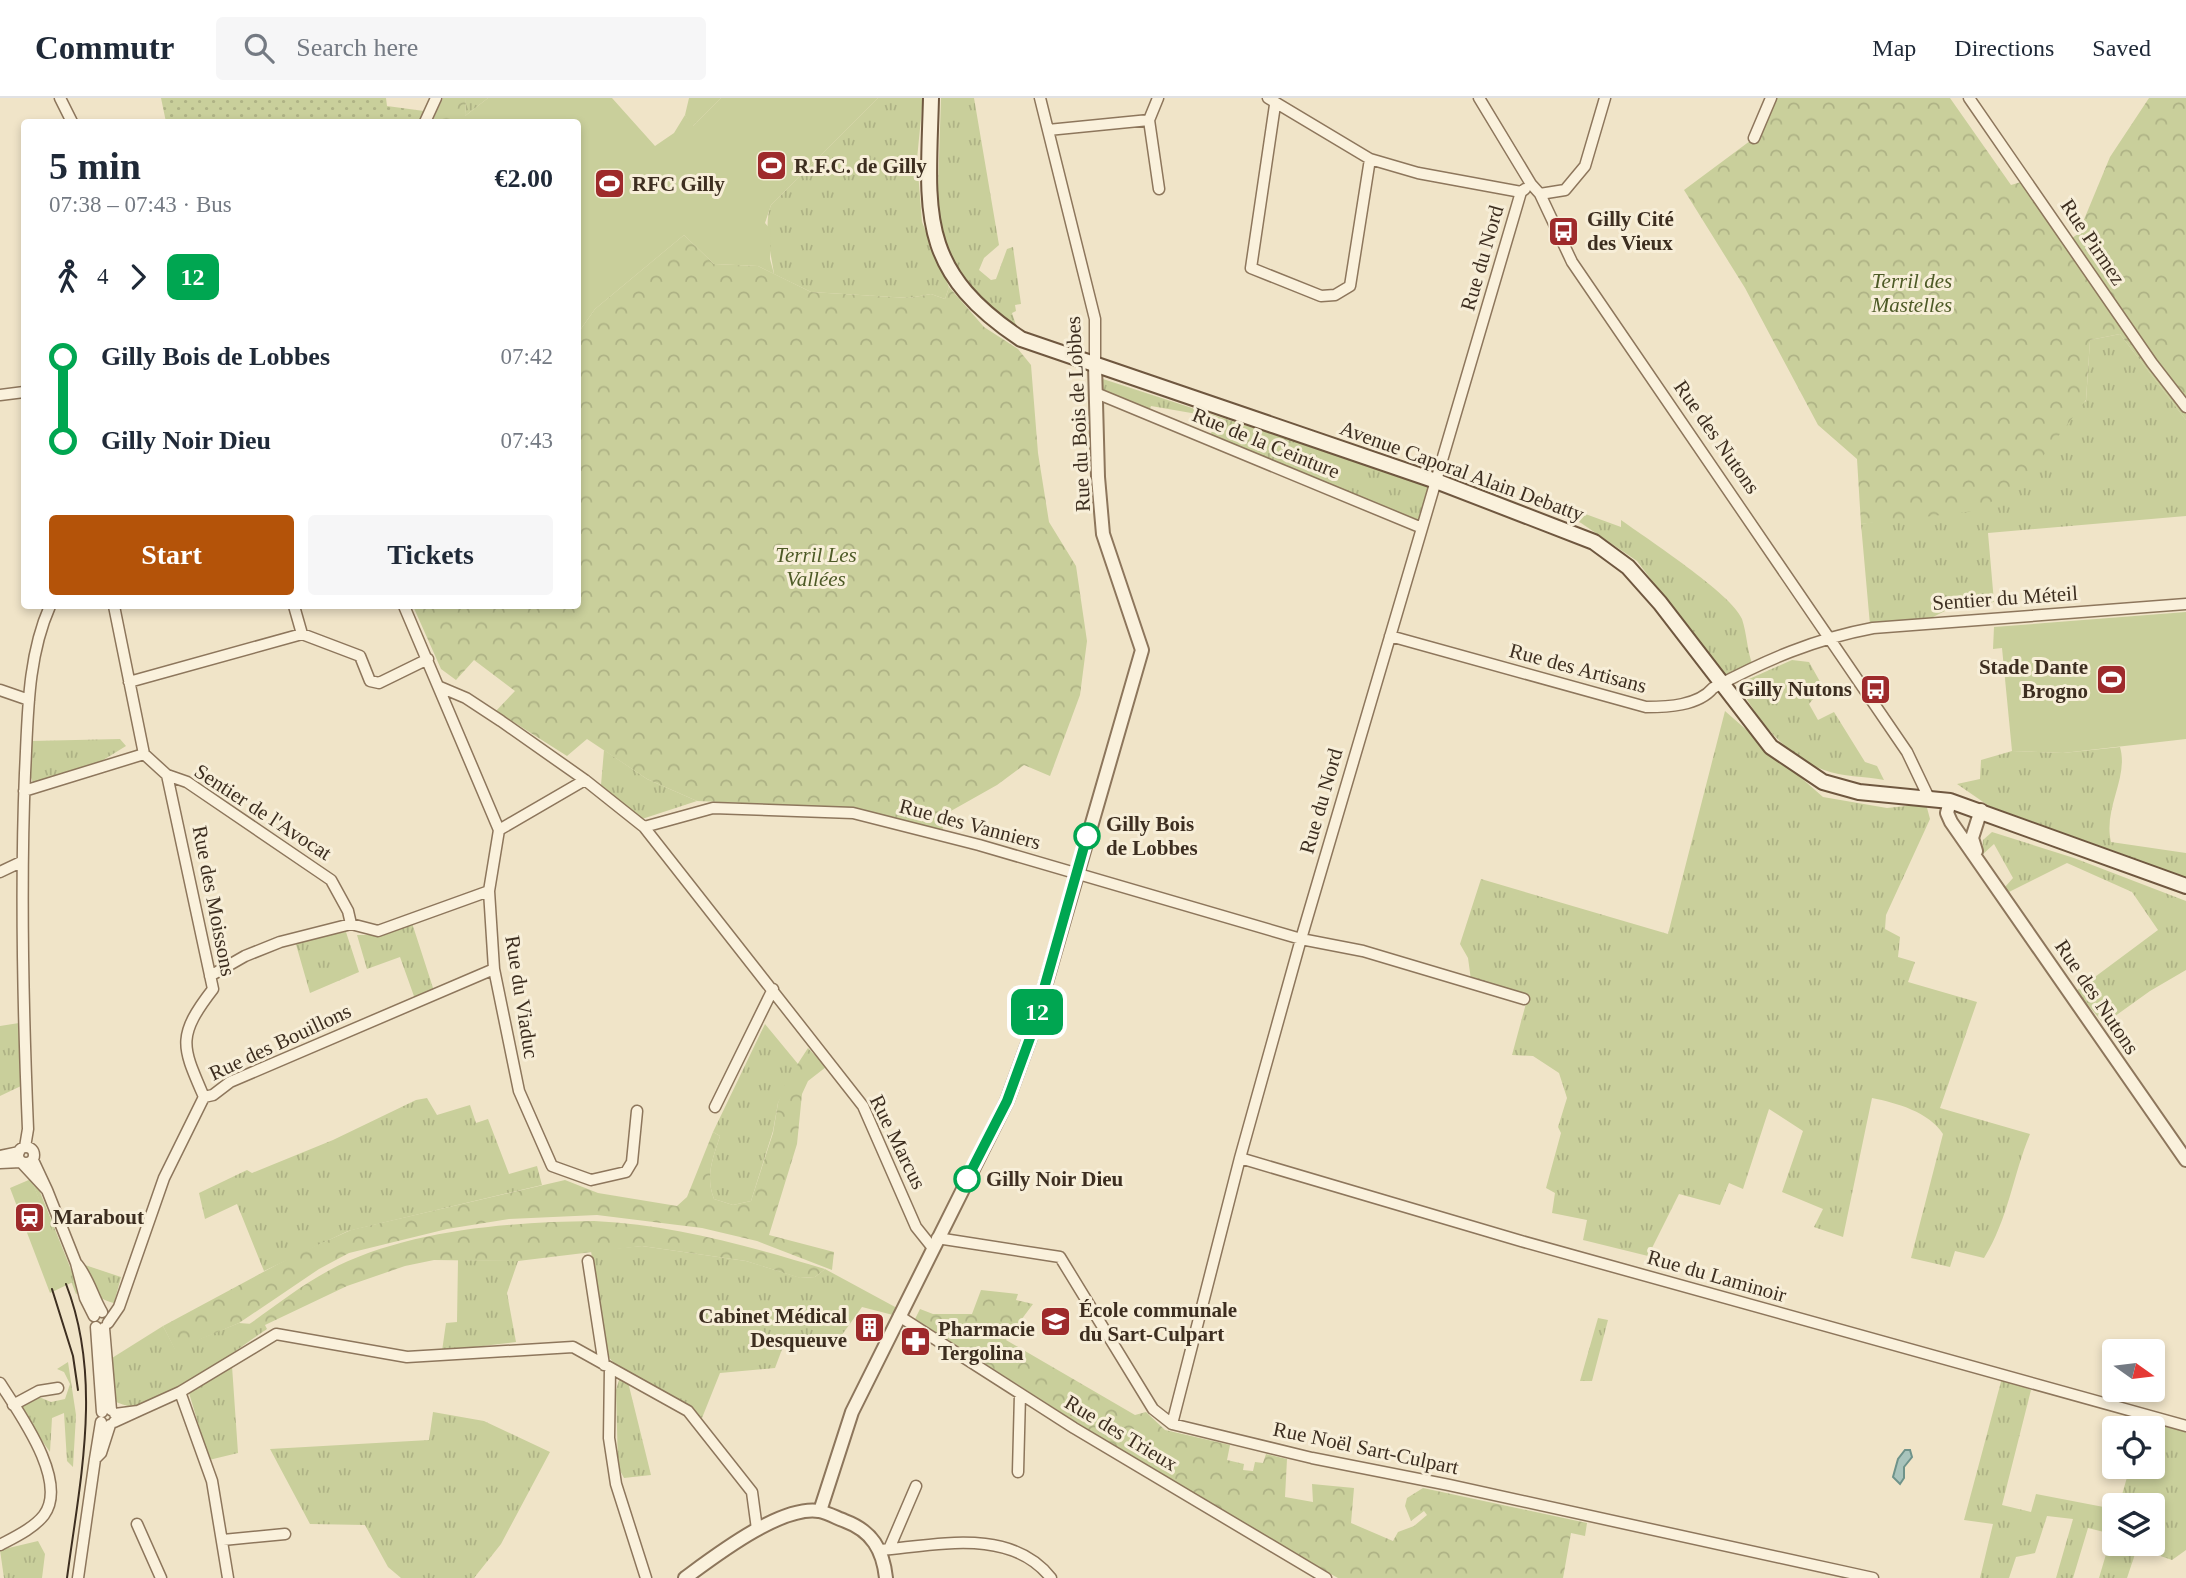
<!DOCTYPE html>
<meta charset="utf-8">
<style>
body{margin:0;font-family:"Times New Roman",serif;background:#f6f6f7;color:#1f2937;height:100vh;display:flex;flex-direction:column;font-size:26px;white-space:nowrap}
*{box-sizing:border-box;margin:0}
p{font-size:23px;color:#747a83}
.icon{flex:none;width:38px;height:38px;fill:none;stroke:currentColor;stroke-width:2;stroke-linecap:round;stroke-linejoin:round}
.map{position:relative;flex:1;overflow:hidden}
.panel{position:absolute;left:21px;top:21px;width:560px;height:490px;display:flex;flex-direction:column;background:#fff;border-radius:7px;box-shadow:0 4px 10px #0003}
.panel>*{flex:none}
.badge{padding:0 14px;border-radius:10px;font-size:24px;line-height:46px}
.needle{width:46px;rotate:104deg}
.controls{position:absolute;left:2102px;top:1241px;display:grid;gap:14px}
.controls a{display:grid;place-items:center;width:63px;height:63px;border-radius:7px;background:#fff;box-shadow:0 4px 10px #0003;font-size:35px}
.map>.badge{position:absolute;translate:-50% -50%;box-shadow:0 0 0 4px #fff}
.legs{display:flex;align-items:center;gap:10px;height:77px;padding:0 28px;font-size:23px}
.legs p{margin-inline-start:auto}
.headline{display:flex;align-items:center;justify-content:space-between;height:119px;padding:0 28px}
h1{font-size:38px;font-weight:700;line-height:52px}
.button{display:flex;gap:14px;margin-top:auto;padding:14px 28px}
.button a{flex:1;height:80px;border-radius:7px;background:#b45309;color:#fff;font-size:28px;font-weight:700;line-height:80px;text-align:center}
.button a+a{background:#f6f6f7;color:#1f2937}
ul{padding:0 28px;list-style:none}
li{display:flex;align-items:center;gap:24px;height:84px;font-size:26px}
li i{display:grid;place-items:center;width:10px;height:100%;margin:0 9px;background:currentColor}
li i::after{content:'';width:18px;height:18px;margin:-9px;border:5px solid;border-radius:50%;background:#fff}
li p{margin-inline-start:auto}
li:first-child i{background:linear-gradient(#0000 50%,currentColor 0)}
li:last-child i{background:linear-gradient(currentColor 50%,#0000 0)}
header{display:flex;align-items:center;gap:42px;box-sizing:border-box;height:98px;padding:0 35px;background:#fff;border-bottom:2px solid #e0e1e3}
header strong{font-size:33px}
nav{display:flex;gap:38px;margin-inline-start:auto;font-size:24px}
.search{width:490px;height:63px;background:#f6f6f7;display:flex;align-items:center;gap:18px;box-sizing:border-box;padding:0 24px;border-radius:7px;color:#747a83;font-size:26px}
.map>svg:first-child{display:block}
.grass{fill:url(#grass-tufts)}
.forest{fill:url(#forest-crowns)}
.park{fill:url(#park-dots)}
.pitch{fill:#c9cf9b}
.water{fill:#a9c4bc;stroke:#6f938a;stroke-width:2}
.lines{fill:none;stroke-linecap:round;stroke-linejoin:round}
.minor-casing{stroke:#8d765c;stroke-width:13}
.tertiary-casing{stroke:#8d765c;stroke-width:16}
.secondary-casing{stroke:#6f573f;stroke-width:18}
.minor{stroke:#faf1dc;stroke-width:10}
.tertiary{stroke:#faf1dc;stroke-width:12}
.secondary{stroke:#faf1dc;stroke-width:14}
.tram{stroke:#3d2e20;stroke-width:2}
.line-1-casing{stroke:#fff;stroke-width:16}
.line-1{stroke:#00a651;stroke-width:10}
.stop-1-dot{fill:#fff;stroke:#00a651;stroke-width:3.5}
.labels{text-anchor:middle;dominant-baseline:central;stroke-width:6;stroke-linejoin:round;paint-order:stroke}
.poi-label{font-size:21px;font-weight:bold;fill:#3d2e20;stroke:#f7eed8;text-anchor:start}
.street-label{font-size:21px;fill:#3d2e20;stroke:#f7eed8}
.park-label{font-size:21px;font-style:italic;fill:#4d5a26;stroke:#f7eed8}
.stop-label{font-size:21px;font-weight:bold;fill:#3d2e20;stroke:#f7eed8;text-anchor:start}
</style>
<header>
<strong>Commutr</strong>
<div class="search"><svg class="icon" aria-label="search" viewBox="0 0 24 24"><circle cx="10" cy="10" r="6"/><path d="M15 15l6 6"/></svg>Search here</div>
<nav><a>Map</a><a>Directions</a><a>Saved</a></nav>
</header>
<div class="map">
<svg width="2186" height="1480" viewBox="0 0 2186 1480">
<defs>
<pattern id="grass-tufts" width="24" height="20" patternUnits="userSpaceOnUse" patternTransform="scale(1.75)"><rect width="24" height="20" fill="#c9cf9b"/><path d="M3 7l-1-3M5 7V3M7 7l1-3M15 17l-1-3M17 17v-4M19 17l1-3" fill="none" stroke="#aeb285"/></pattern>
<pattern id="forest-crowns" width="20" height="18" patternUnits="userSpaceOnUse" patternTransform="scale(1.75)"><rect width="20" height="18" fill="#c9cf9b"/><path d="M2 6a3 3 0 1 1 6 0M12 15a3 3 0 1 1 6 0" fill="none" stroke="#aeb285"/></pattern>
<pattern id="park-dots" width="8" height="8" patternUnits="userSpaceOnUse" patternTransform="scale(1.75)"><rect width="8" height="8" fill="#c9cf9b"/><path d="M2 2h.1M6 6h.1" fill="none" stroke="#aeb285" stroke-width="1.8" stroke-linecap="round"/></pattern>
</defs>
<rect width="100%" height="100%" fill="#f0e4c8"/>
<!-- grass -->
<path class="grass" d="M466,0H488L465,18Z
M689,0H721L692,29L685,17Z
M878,0H923L917,61L922,124L949,189L945,201L931,196L909,200L811,194L774,176C771,155 763,127 771,107Z
M941,0H974L999,147L984,160L979,172L991,182L996,181L1007,151L1013,149L1021,206L1015,207L1016,213L1012,215L1018,233L973,196L945,153L934,94L938,90Z
M2120,236L2186,322V418L1988,435L1994,504L1953,509L1931,520L1932,525L1870,527L1861,426L1904,419L2086,303L2090,242Z
M1103,281L1429,387L1418,422L1209,340L1216,324L1197,316L1151,308L1150,311L1101,293Z
M1528,395L1621,429V422C1646,440 1732,496 1742,521C1747,536 1747,553 1753,568L1728,582L1637,463L1581,425L1532,403Z
M1792,562L1809,564L1823,589L1809,606L1818,622L1834,614L1865,664L1877,668L1884,682C1865,678 1842,679 1824,672C1789,660 1759,624 1742,593L1749,581Z
M1725,613L1823,699L1887,710L1926,706L1930,721L1886,817L1885,831L1900,839L1898,859L1915,864L1908,884L1977,904L1940,1010L2030,1036C2013,1077 2008,1122 1984,1160L1955,1153L1950,1169L1911,1160L1943,1036C1929,1014 1897,1005 1872,1000L1843,1139L1814,1129L1823,1111L1782,1094L1803,1033L1769,1011L1743,1091L1729,1085L1720,1107L1679,1096L1648,1158L1583,1142L1587,1122L1552,1115L1555,1095L1546,1090L1561,1035L1558,1029L1567,1000L1559,975L1533,958L1512,957L1528,898L1471,882L1468,860L1460,846L1481,781L1668,836Z
M120,641L126,648L100,664L34,687L28,672L31,643Z
M2120,649C2129,680 2103,710 2111,744L2186,755V783L2168,779L2125,757L1989,708L1957,686L1980,681L1981,662L2012,653L2063,655Z
M604,652L647,681L697,703L642,721L601,687Z
M1992,734L2074,760L2186,803V872L2150,893L2104,926L2076,893L2158,832L2132,794L2067,765L2009,794L2005,789L2013,780L1994,746L1982,757L1983,742Z
M412,825L434,893L415,901L400,859L367,871L357,837H379Z
M346,834L359,874L310,895L295,843Z
M19,925L21,988L0,998V928Z
M765,926L798,966L778,1005L773,1033L751,1103L733,1107L714,1101C705,1078 713,1060 720,1038L713,1034Z
M427,1000L437,1017L470,1007L476,1025L488,1021L509,1076L537,1068L542,1087L348,1133L264,1173L237,1106L205,1121L199,1095L247,1072L252,1075L333,1042L416,1002Z
M31,1081L36,1084L80,1194L76,1196Z
M642,1148L746,1163L801,1180L815,1179L825,1171L897,1210L893,1217L862,1209L839,1241L784,1246L775,1270L720,1275L702,1320C677,1301 621,1281 607,1256L591,1153Z
M458,1162L518,1163L507,1195L516,1244L442,1253L446,1225L457,1224Z
M85,1167L121,1179L114,1205C91,1199 90,1189 85,1167Z
M1598,1220L1608,1222L1592,1283H1580Z
M239,1225L265,1227L267,1231C233,1254 178,1297 139,1308C129,1310 121,1306 112,1302V1260L163,1228L175,1251Z
M68,1264L76,1317L73,1369L67,1363L64,1315L52,1320L50,1354L22,1315L23,1308L39,1299L51,1304L65,1301L70,1286L64,1274L57,1271Z
M232,1268L238,1355L209,1362L189,1295Z
M620,1279L628,1284L651,1377L624,1380L618,1369L616,1292Z
M2002,1280L2031,1292L2002,1407L2031,1414L2036,1396L2114,1411V1446H2152V1407H2119L2130,1369L2152,1368V1330H2142L2144,1320L2186,1333V1452L2172,1462L2137,1450L2127,1480H2099L2112,1436L2088,1430L2073,1480H2056L2073,1421L2047,1418L2035,1455L2016,1459L2009,1480H1980L1993,1426L1964,1422Z
M433,1314L484,1323L550,1354L501,1446L474,1480H401L388,1469L365,1427L310,1426L270,1351L429,1342Z
M38,1443L45,1456L42,1480H4L0,1452Z"/>
<!-- forest -->
<path class="forest" d="M443,0H466L465,24H432Z
M1773,0H1950L2011,87L2021,84L2066,144L2078,136L2110,59L2149,0H2186V322L2120,236L2090,242L2086,302L2024,383L1977,413L1861,426L1857,361L1818,327L1745,190L1684,92L1754,40Z
M684,137L714,166L758,168L811,194L909,200L931,196L945,201L949,189L984,229L1018,251L1031,267L1038,355L1049,424L1076,468L1087,543L1080,597L1050,678L1024,667L997,687L942,718L943,733L848,710L697,703L647,681L587,641L567,658L496,613L515,593L474,562L456,582L441,571L413,508H578V235L595,211Z
M808,950L826,969L808,983L802,996L797,1046L769,1137L834,1154L832,1172L757,1143L702,1130L597,1117L509,1121L447,1131L349,1155L319,1171L239,1225L175,1252L163,1228L293,1158L351,1132L565,1082L598,1095L677,1108L687,1099L713,1034L720,1038C713,1060 705,1078 714,1101L733,1107L751,1103L773,1035L778,1005L786,984Z
M594,1123C675,1127 748,1148 825,1171L815,1179L800,1180L746,1163L642,1148L518,1163L434,1162L405,1168L347,1188L265,1227H248C274,1209 300,1188 328,1173C404,1132 509,1124 594,1123Z
M981,1192L1018,1196L1016,1202L1033,1206L1006,1242L1135,1317L1146,1314L1165,1332L1230,1347L1227,1362L1244,1366L1243,1372L1253,1373L1255,1364L1263,1365L1266,1356L1287,1361L1285,1399L1313,1404L1312,1386L1354,1390L1351,1425L1393,1443L1398,1434L1414,1428L1427,1417L1424,1413L1411,1423L1405,1408L1407,1400L1423,1390L1587,1425L1585,1438L1571,1435L1563,1480H1338L1209,1409L915,1221L920,1211L933,1216H972Z"/>
<!-- park -->
<path class="park" d="M161,0H386L387,8L424,13L419,24H166Z"/>
<!-- pitch -->
<path class="pitch" d="M488,0H612L655,48L674,35L685,17L693,28L721,0H878L771,107L765,125L771,132L770,161L774,176L758,168L714,166L684,137L595,211L578,235V24H465V18Z
M2186,514V641L2063,655L2012,653L2002,550L1993,551L1994,529Z
M31,1081L73,1184L50,1195L10,1090Z"/>
<!-- water -->
<path class="water" d="M1905,1352H1910L1912,1359L1904,1369V1380L1900,1386L1893,1379L1898,1361Z"/>
<g class="lines">
<defs>
<path id="minor" d="M60,0L72,24
M1040,0L1095,221V267
M1268,0L1370,61L1418,75L1521,94L1525,91
M1479,0L1531,86L1540,96L1572,164L1907,654L1928,698
M1969,0L2152,265L2186,309
M1275,7L1251,170L1321,198L1335,197L1350,188L1370,61
M1149,22L1159,91
M425,24L436,0
M1048,32L1149,22L1158,0
M1754,40L1771,0
M1540,96L1565,92L1585,68L1605,0
M1096,295L1422,430
M0,297L24,294
M114,508L144,656
M294,508L302,536
M404,508L499,732L489,793L494,871L519,993L552,1068L591,1082L626,1074L632,1064L637,1013
M1390,538L1646,609C1667,609 1698,608 1713,590C1766,562 1814,541 1873,530L2186,506
M129,584L302,536L360,558L370,583L379,585L428,561
M440,589L466,600L501,623L585,682L644,729L863,1008L916,1129L932,1149
M0,592L29,602
M144,656L167,677L213,891C176,939 182,948 204,999
M167,677L187,684L331,782L348,813L351,826
M24,693L144,656
M644,729L713,710L853,715L979,747L1301,841L1363,853L1524,901
M499,732L585,682
M0,774L21,764
M210,878L245,858L280,844L351,826L378,833L489,793
M715,1009L773,891
M25,1049L28,1031C23,912 20,794 25,675C28,618 27,560 50,508
M18 1057a8 8 0 1 1 16 0a8 8 0 1 1-16 0Z
M0,1058L19,1054
M1240,1060L1521,1143L2186,1328
M0,1065L21,1064L47,1092L33,1062
M47,1092L76,1165
M937,1140L1060,1159L1153,1311L1172,1326L1312,1360L1449,1387L1873,1480
M588,1163L604,1267
M94,1218L85,1200L76,1165C88,1178 93,1199 102,1214
M899,1218L1074,1330L1326,1480
M108,1225L119,1209L164,1080L204,999L213,997L230,984L494,871
M96,1229L102,1314
M104,1230L111,1312
M610,1270L609,1340L616,1386L646,1480
M0,1285C19,1315 69,1383 44,1417C34,1430 15,1439 0,1447
M180,1294L212,1383L228,1480
M13,1307L39,1293L58,1290
M138,1313L180,1294L276,1236L407,1259L573,1249L688,1313L752,1394L757,1431
M101,1324L95,1361L101,1355L110,1327
M114,1324L138,1313L115,1316
M1172,1326L1240,1060L1301,841L1521,94
M1018,1374L1020,1296
M137,1426L161,1480
M223,1442L285,1436
M889,1451L916,1388
M881,1452C937,1447 1011,1429 1051,1480
M78,1480L95,1361"/>
<path id="tertiary" d="M1950,703L1947,715L1951,724L2186,1062
M1976,753L1972,740L1981,712
M820,1413L852,1314L1007,1003L1030,940L1142,552L1103,436L1098,379L1095,267
M685,1480C715,1458 781,1407 819,1413C828,1415 837,1420 845,1423C872,1433 883,1452 886,1480"/>
<path id="secondary" d="M931,0C928,114 916,171 1021,241L1436,383L1594,444L1628,469L1660,505L1771,649L1823,684L1859,694L1950,703L2186,788"/>
</defs>
<!-- minor casing -->
<use href="#minor" class="minor-casing"/>
<!-- tertiary casing -->
<use href="#tertiary" class="tertiary-casing"/>
<!-- secondary casing -->
<use href="#secondary" class="secondary-casing"/>
<!-- minor -->
<use href="#minor" class="minor"/>
<!-- tertiary -->
<use href="#tertiary" class="tertiary"/>
<!-- secondary -->
<use href="#secondary" class="secondary"/>
<!-- tram -->
<path class="tram" d="M66,1186C103,1281 80,1382 67,1480
M52,1191L73,1258L78,1292"/>
</g>
<g class="lines">
<defs>
<path id="line-1" d="M967,1081L1007,1003L1030,940L1087,738"/>
</defs>
<!-- line-1 casing -->
<use href="#line-1" class="line-1-casing"/>
<!-- line-1 -->
<use href="#line-1" class="line-1"/>
</g>
<!-- icons -->
<defs>
<symbol id="stadium-square" viewBox="-11 -11 22 22"><rect x="-9" y="-9" width="18" height="18" rx="4" fill="#9e2a2b" stroke="#f7eed8"/><path d="M0-5a6.5 5 0 1 0 0 10a6.5 5 0 1 0 0-10ZM-3.5-1.8h7v3.6h-7Z" fill="#fff"/></symbol>
<symbol id="bus-square" viewBox="-11 -11 22 22"><rect x="-9" y="-9" width="18" height="18" rx="4" fill="#9e2a2b" stroke="#f7eed8"/><path d="M-5-6H5V4H4V6H2V4H-2V6H-4V4H-5ZM-3.5-4V0h7V-4ZM-3.5 1.2v1.5H-2V1.2ZM2 1.2v1.5H3.5V1.2Z" fill="#fff"/></symbol>
<symbol id="station-square" viewBox="-11 -11 22 22"><rect x="-9" y="-9" width="18" height="18" rx="4" fill="#9e2a2b" stroke="#f7eed8"/><path d="M-3-6H3Q5-6 5-4V2Q5 4 3 4L4.5 6H3L1.5 4h-3L-3 6H-4.5L-3 4Q-5 4-5 2V-4Q-5-6-3-6ZM-3.5-4v3h7v-3ZM-3.5 1v1.5H-2V1ZM2 1v1.5H3.5V1Z" fill="#fff"/></symbol>
<symbol id="school-square" viewBox="-11 -11 22 22"><rect x="-9" y="-9" width="18" height="18" rx="4" fill="#9e2a2b" stroke="#f7eed8"/><path d="M0-5L7-2L0 1L-7-2ZM-4 1L0 2.5L4 1V4Q0 6-4 4Z" fill="#fff"/></symbol>
<symbol id="building-square" viewBox="-11 -11 22 22"><rect x="-9" y="-9" width="18" height="18" rx="4" fill="#9e2a2b" stroke="#f7eed8"/><path d="M-4-6H4V6H1V3H-1V6H-4ZM-2.5-4.3h1.7v1.8h-1.7ZM.8-4.3h1.7v1.8H.8ZM-2.5-1h1.7V.8h-1.7ZM.8-1h1.7V.8H.8Z" fill="#fff"/></symbol>
<symbol id="pharmacy-square" viewBox="-11 -11 22 22"><rect x="-9" y="-9" width="18" height="18" rx="4" fill="#9e2a2b" stroke="#f7eed8"/><path d="M-2-6h4v4h4v4h-4v4h-4v-4h-4v-4h4Z" fill="#fff"/></symbol>
</defs>
<g fill-rule="evenodd">
<use href="#stadium-square" x="754" y="50" width="35" height="35"/>
<use href="#stadium-square" x="592" y="68" width="35" height="35"/>
<use href="#bus-square" x="1546" y="116" width="35" height="35"/>
<use href="#stadium-square" x="2094" y="564" width="35" height="35"/>
<use href="#bus-square" x="1858" y="574" width="35" height="35"/>
<use href="#station-square" x="12" y="1102" width="35" height="35"/>
<use href="#school-square" x="1038" y="1206" width="35" height="35"/>
<use href="#building-square" x="852" y="1212" width="35" height="35"/>
<use href="#pharmacy-square" x="898" y="1226" width="35" height="35"/>
</g>
<!-- markers -->
<g class="stop-1-dot">
<circle cx="1087" cy="738" r="12"/>
<circle cx="967" cy="1081" r="12"/>
</g>
<g class="labels">
<!-- poi labels -->
<g class="poi-label">
<text x="794" y="68">R.F.C. de Gilly</text>
<text x="632" y="86">RFC Gilly</text>
<text x="1587" y="121">Gilly Cité<tspan x="1587" dy="24">des Vieux</tspan></text>
<text x="2088" y="569" text-anchor="end">Stade Dante<tspan x="2088" dy="24">Brogno</tspan></text>
<text x="1852" y="591" text-anchor="end">Gilly Nutons</text>
<text x="53" y="1119">Marabout</text>
<text x="1079" y="1212">École communale<tspan x="1079" dy="24">du Sart-Culpart</tspan></text>
<text x="847" y="1218" text-anchor="end">Cabinet Médical<tspan x="847" dy="24">Desqueuve</tspan></text>
<text x="938" y="1231">Pharmacie<tspan x="938" dy="24">Tergolina</tspan></text>
</g>
<!-- street labels -->
<g class="street-label">
<text transform="translate(2093 144) rotate(56)">Rue Pirmez</text>
<text transform="translate(1482 160) rotate(-74)">Rue du Nord</text>
<text transform="translate(1078 316) rotate(-93)">Rue du Bois de Lobbes</text>
<text transform="translate(1717 339) rotate(55)">Rue des Nutons</text>
<text transform="translate(1266 345) rotate(22)">Rue de la Ceinture</text>
<text transform="translate(1462 373) rotate(20)">Avenue Caporal Alain Debatty</text>
<text transform="translate(2005 500) rotate(-4)">Sentier du Méteil</text>
<text transform="translate(1578 570) rotate(15)">Rue des Artisans</text>
<text transform="translate(1321 703) rotate(-74)">Rue du Nord</text>
<text transform="translate(263 714) rotate(33)">Sentier de l'Avocat</text>
<text transform="translate(970 726) rotate(15)">Rue des Vanniers</text>
<text transform="translate(214 803) rotate(79)">Rue des Moissons</text>
<text transform="translate(522 899) rotate(81)">Rue du Viaduc</text>
<text transform="translate(2097 899) rotate(56)">Rue des Nutons</text>
<text transform="translate(280 944) rotate(-25)">Rue des Bouillons</text>
<text transform="translate(898 1044) rotate(64)">Rue Marcus</text>
<text transform="translate(1717 1178) rotate(16)">Rue du Laminoir</text>
<text transform="translate(1121 1335) rotate(31)">Rue des Trieux</text>
<text transform="translate(1366 1350) rotate(12)">Rue Noël Sart-Culpart</text>
</g>
<!-- park labels -->
<g class="park-label">
<text x="1912" y="183">Terril des<tspan x="1912" dy="24">Mastelles</tspan></text>
<text x="816" y="457">Terril Les<tspan x="816" dy="24">Vallées</tspan></text>
</g>
<!-- stop labels -->
<g class="stop-label">
<text x="1106" y="726">Gilly Bois<tspan x="1106" dy="24">de Lobbes</tspan></text>
<text x="986" y="1081">Gilly Noir Dieu</text>
</g>
</g>
</svg>
<div class="controls">
<a><svg class="needle" viewBox="-14 -14 28 28"><path d="M0-13l5 13h-10z" fill="#e53935"/><path d="M0 13l5-13h-10z" fill="#747a83"/></svg></a>
<a><svg class="icon" aria-label="locate" viewBox="0 0 24 24"><circle cx="12" cy="12" r="6"/><path d="M12 2v4M12 18v4M2 12h4M18 12h4"/></svg></a>
<a><svg class="icon" aria-label="layers" viewBox="0 0 24 24"><path d="M12 4l9 5-9 5-9-5zM3 14l9 5 9-5"/></svg></a>
</div>
<b class="badge" style="left:1037px;top:914px;background:#00a651;color:#fff">12</b>
<section class="panel">
<div class="headline"><div><h1>5 min</h1><p>07:38 – 07:43 · Bus</p></div><b>€2.00</b></div>
<div class="legs"><svg class="icon" aria-label="walk" viewBox="0 0 24 24"><circle cx="13" cy="4" r="2"/><path d="M13 8l-2 6 4 7M11 14l-3 7M7 12l3-4h3l4 4"/></svg>4<svg class="icon" aria-label="forward" viewBox="0 0 24 24"><path d="M9 5l7 7-7 7"/></svg><b class="badge" style="background:#00a651;color:#fff">12</b></div>
<ul>
<li><i style="color:#00a651"></i><b>Gilly Bois de Lobbes</b><p>07:42</p></li>
<li><i style="color:#00a651"></i><b>Gilly Noir Dieu</b><p>07:43</p></li>
</ul>
<div class="button"><a>Start</a><a>Tickets</a></div>
</section>
</div>
